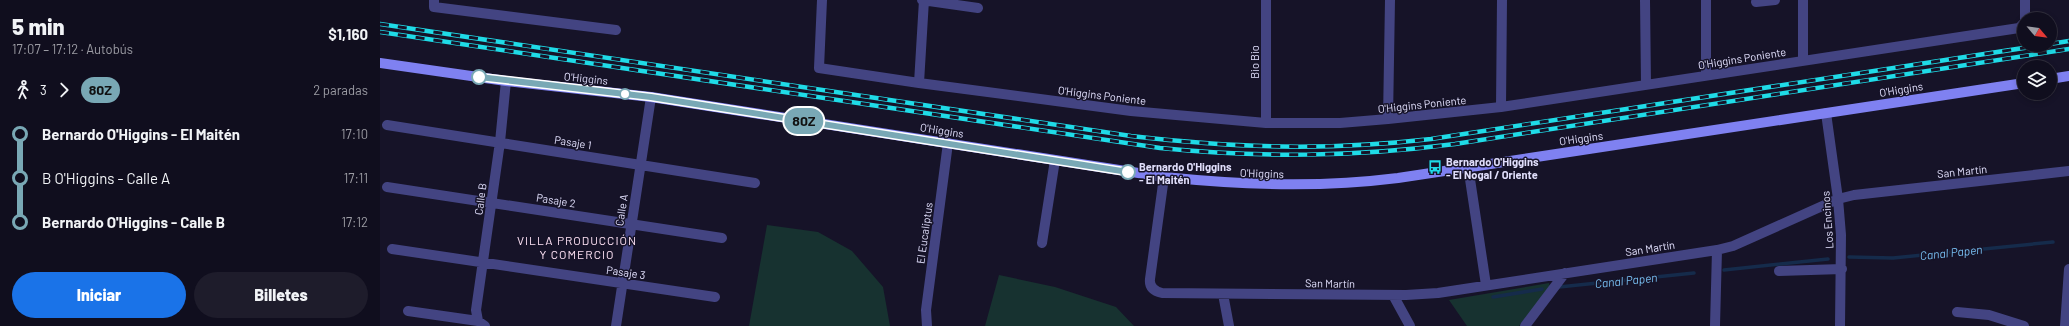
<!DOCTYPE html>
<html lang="es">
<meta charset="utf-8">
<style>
body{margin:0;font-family:Barlow,sans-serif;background:#1e1c2b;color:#f1f3f6;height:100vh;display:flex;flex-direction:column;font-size:15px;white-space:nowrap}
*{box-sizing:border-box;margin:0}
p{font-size:13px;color:#9c9ca4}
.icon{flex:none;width:22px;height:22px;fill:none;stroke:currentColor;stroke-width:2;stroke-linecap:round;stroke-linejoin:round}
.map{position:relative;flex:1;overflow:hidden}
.details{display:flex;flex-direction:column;background:#100e1e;width:380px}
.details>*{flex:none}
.badge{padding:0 8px;border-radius:13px;font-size:14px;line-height:26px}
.needle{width:26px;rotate:119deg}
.fabs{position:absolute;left:1637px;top:12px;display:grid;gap:8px}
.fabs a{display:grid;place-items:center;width:40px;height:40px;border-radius:50%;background:#100e1e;box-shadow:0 2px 6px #0003,0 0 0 1px #302e3c;font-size:20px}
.map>.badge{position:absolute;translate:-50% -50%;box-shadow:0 0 0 2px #fff}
.legs{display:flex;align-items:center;gap:6px;height:44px;padding:0 12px;font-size:13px}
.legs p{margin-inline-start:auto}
.overview{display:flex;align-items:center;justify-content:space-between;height:68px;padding:0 12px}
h1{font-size:22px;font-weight:800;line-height:30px}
.primary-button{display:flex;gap:8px;margin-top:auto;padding:8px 12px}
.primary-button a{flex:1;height:46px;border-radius:24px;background:#1a73e8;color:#fff;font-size:16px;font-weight:800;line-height:46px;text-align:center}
.primary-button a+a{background:#1e1c2b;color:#f1f3f6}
ul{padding:0 12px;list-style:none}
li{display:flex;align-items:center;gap:14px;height:44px;font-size:15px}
li i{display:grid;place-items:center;width:6px;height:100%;margin:0 5px;background:currentColor}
li i::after{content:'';width:10px;height:10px;margin:-5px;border:3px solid;border-radius:50%;background:#100e1e}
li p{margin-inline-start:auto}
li:first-child i{background:linear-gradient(#0000 50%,currentColor 0)}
li:last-child i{background:linear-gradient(currentColor 50%,#0000 0)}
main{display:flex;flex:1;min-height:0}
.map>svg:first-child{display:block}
.green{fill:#173230}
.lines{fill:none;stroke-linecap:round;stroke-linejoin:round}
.stream{stroke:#152b4b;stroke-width:3.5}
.street{stroke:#434482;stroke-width:10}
.secondary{stroke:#7f81f1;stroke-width:10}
.rail-casing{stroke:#1fdbe7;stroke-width:4.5}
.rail{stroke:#161328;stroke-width:3;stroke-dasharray:9;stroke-linecap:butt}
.line-1-casing{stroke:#fff;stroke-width:9}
.line-1{stroke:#79a8b5;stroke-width:6}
.stop-1-dot{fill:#fff;stroke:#79a8b5;stroke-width:2}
.labels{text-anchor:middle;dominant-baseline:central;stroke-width:3;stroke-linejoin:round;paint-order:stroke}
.street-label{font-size:11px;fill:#e0defb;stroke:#161328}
.poi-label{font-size:11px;font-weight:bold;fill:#e0defb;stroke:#161328;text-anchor:start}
.stop-label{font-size:11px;font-weight:bold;fill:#e0defb;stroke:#161328;text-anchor:start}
.neighbourhood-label{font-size:12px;letter-spacing:1px;fill:#fce0f3;stroke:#161328}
.water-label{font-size:12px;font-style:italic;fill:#77bdf0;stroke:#161328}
</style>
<main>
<section class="details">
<div class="overview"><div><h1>5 min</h1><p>17:07 – 17:12 · Autobús</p></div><b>$1,160</b></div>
<div class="legs"><svg class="icon" aria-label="walk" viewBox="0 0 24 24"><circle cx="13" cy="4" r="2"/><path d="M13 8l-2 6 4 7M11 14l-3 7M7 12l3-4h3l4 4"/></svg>3<svg class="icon" aria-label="forward" viewBox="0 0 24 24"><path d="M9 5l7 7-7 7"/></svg><b class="badge" style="background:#79a8b5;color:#111">80Z</b><p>2 paradas</p></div>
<ul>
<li><i style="color:#79a8b5"></i><b>Bernardo O'Higgins - El Maitén</b><p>17:10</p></li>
<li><i style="color:#79a8b5"></i><span>B O'Higgins - Calle A</span><p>17:11</p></li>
<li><i style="color:#79a8b5"></i><b>Bernardo O'Higgins - Calle B</b><p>17:12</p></li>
</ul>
<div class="primary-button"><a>Iniciar</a><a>Billetes</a></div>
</section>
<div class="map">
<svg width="1689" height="326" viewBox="0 0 1689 326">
<rect width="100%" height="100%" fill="#161328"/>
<!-- green -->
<path class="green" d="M387,225L438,232L472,251L503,287L510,326H369Z
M619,275L675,287L736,307L754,326H605Z
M1169,283L1170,287L1139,326H1087L1069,300Z"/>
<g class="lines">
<!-- stream -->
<path class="stream" d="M1469,257L1513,258L1673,242
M1344,270L1448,259
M1179,287L1314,273
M1113,297L1162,289"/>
<!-- street -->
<path class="street" d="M54,0V7L236,30
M442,0L439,68L539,83L751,111L886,123H960L1008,119L1121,107L1639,28L1644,23
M542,0L598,8
M1265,0L1266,84
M1326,0V75
M1423,0V60
M1645,0V19
M1376,2L1395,0
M539,83L544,0
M1121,107L1122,0
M1446,113L1458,199L1461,235L1460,326
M1008,119L1010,0
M886,123V0
M7,125L375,183
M1088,166L1106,285
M784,177L770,279C769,287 774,291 782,293L1026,295L1058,293L1337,250L1353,246L1458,199L1474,195L1689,171
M7,187L342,238
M662,243L675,160
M12,249L335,297
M1399,271L1462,269
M843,294L849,326
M1013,295L1030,326
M28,311L98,321
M1577,312L1609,315L1644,326
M105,326L98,321L96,310L120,142L126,81
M236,326L271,97
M547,326L546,310L568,143
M1145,326L1185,273
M1335,326L1337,250
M1685,326L1689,269"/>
<!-- secondary -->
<path class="secondary" d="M0,63L126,81L271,97L784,177C864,185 938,188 1018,178L1644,83
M1670,79L1689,76"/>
<defs>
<path id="rail" d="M0,24L751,136C855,148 947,151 1051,139L1663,45
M0,32L780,148C882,158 974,157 1075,144L1689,49
M1670,44L1689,41"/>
</defs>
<!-- rail casing -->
<use href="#rail" class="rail-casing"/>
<!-- rail -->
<use href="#rail" class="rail"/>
</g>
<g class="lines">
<defs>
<path id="line-1" d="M99,77L271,97L748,172"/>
</defs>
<!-- line-1 casing -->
<use href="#line-1" class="line-1-casing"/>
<!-- line-1 -->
<use href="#line-1" class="line-1"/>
</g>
<!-- icons -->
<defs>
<symbol id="bus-bare" viewBox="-9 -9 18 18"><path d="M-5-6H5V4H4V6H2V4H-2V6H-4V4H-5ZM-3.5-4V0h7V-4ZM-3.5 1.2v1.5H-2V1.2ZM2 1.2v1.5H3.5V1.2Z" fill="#1fdbe7" stroke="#161328" stroke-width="2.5" paint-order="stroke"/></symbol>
</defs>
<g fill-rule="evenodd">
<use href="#bus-bare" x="1045" y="157" width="20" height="20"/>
</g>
<!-- markers -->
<g class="stop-1-dot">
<circle cx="99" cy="77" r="7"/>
<circle cx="245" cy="94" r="5"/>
<circle cx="748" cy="172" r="7"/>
</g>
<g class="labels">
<!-- street labels -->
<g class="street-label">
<text transform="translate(1362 58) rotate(-9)">O'Higgins Poniente</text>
<text transform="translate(874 62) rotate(-90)">Bio Bio</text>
<text transform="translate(206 78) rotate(6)">O'Higgins</text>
<text transform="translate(1521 89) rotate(-9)">O'Higgins</text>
<text transform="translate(722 95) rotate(7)">O'Higgins Poniente</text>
<text transform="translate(1042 104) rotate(-6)">O'Higgins Poniente</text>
<text transform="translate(562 130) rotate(9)">O'Higgins</text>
<text transform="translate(1201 138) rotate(-8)">O'Higgins</text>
<text transform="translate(193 142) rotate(9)">Pasaje 1</text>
<text transform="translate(1582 171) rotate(-6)">San Martín</text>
<text transform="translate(882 173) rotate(2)">O'Higgins</text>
<text transform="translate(100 199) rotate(-82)">Calle B</text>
<text transform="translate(176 200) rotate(9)">Pasaje 2</text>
<text transform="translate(241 210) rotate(-81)">Calle A</text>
<text transform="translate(1447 220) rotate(-94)">Los Encinos</text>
<text transform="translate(544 233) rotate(-82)">El Eucaliptus</text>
<text transform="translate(1270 248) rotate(-9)">San Martín</text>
<text transform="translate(246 272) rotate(8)">Pasaje 3</text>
<text transform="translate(950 283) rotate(1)">San Martín</text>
</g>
<!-- poi labels -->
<g class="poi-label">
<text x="1066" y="161">Bernardo O'Higgins<tspan x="1066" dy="13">- El Nogal / Oriente</tspan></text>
</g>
<!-- stop labels -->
<g class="stop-label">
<text x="759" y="166">Bernardo O'Higgins<tspan x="759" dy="13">- El Maitén</tspan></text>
</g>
<!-- neighbourhood labels -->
<g class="neighbourhood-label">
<text x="197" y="240">VILLA PRODUCCIÓN<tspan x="197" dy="14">Y COMERCIO</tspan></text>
</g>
<!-- water labels -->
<g class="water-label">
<text transform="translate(1571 252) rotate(-6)">Canal Papen</text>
<text transform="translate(1246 280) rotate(-6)">Canal Papen</text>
</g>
</g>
</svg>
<div class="fabs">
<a><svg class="needle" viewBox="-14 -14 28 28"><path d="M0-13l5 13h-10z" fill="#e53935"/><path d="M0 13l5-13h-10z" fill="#9c9ca4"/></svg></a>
<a><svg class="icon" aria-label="layers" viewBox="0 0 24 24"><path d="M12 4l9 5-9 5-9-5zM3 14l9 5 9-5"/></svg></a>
</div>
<b class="badge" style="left:424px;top:121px;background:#79a8b5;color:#111">80Z</b>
</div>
</main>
